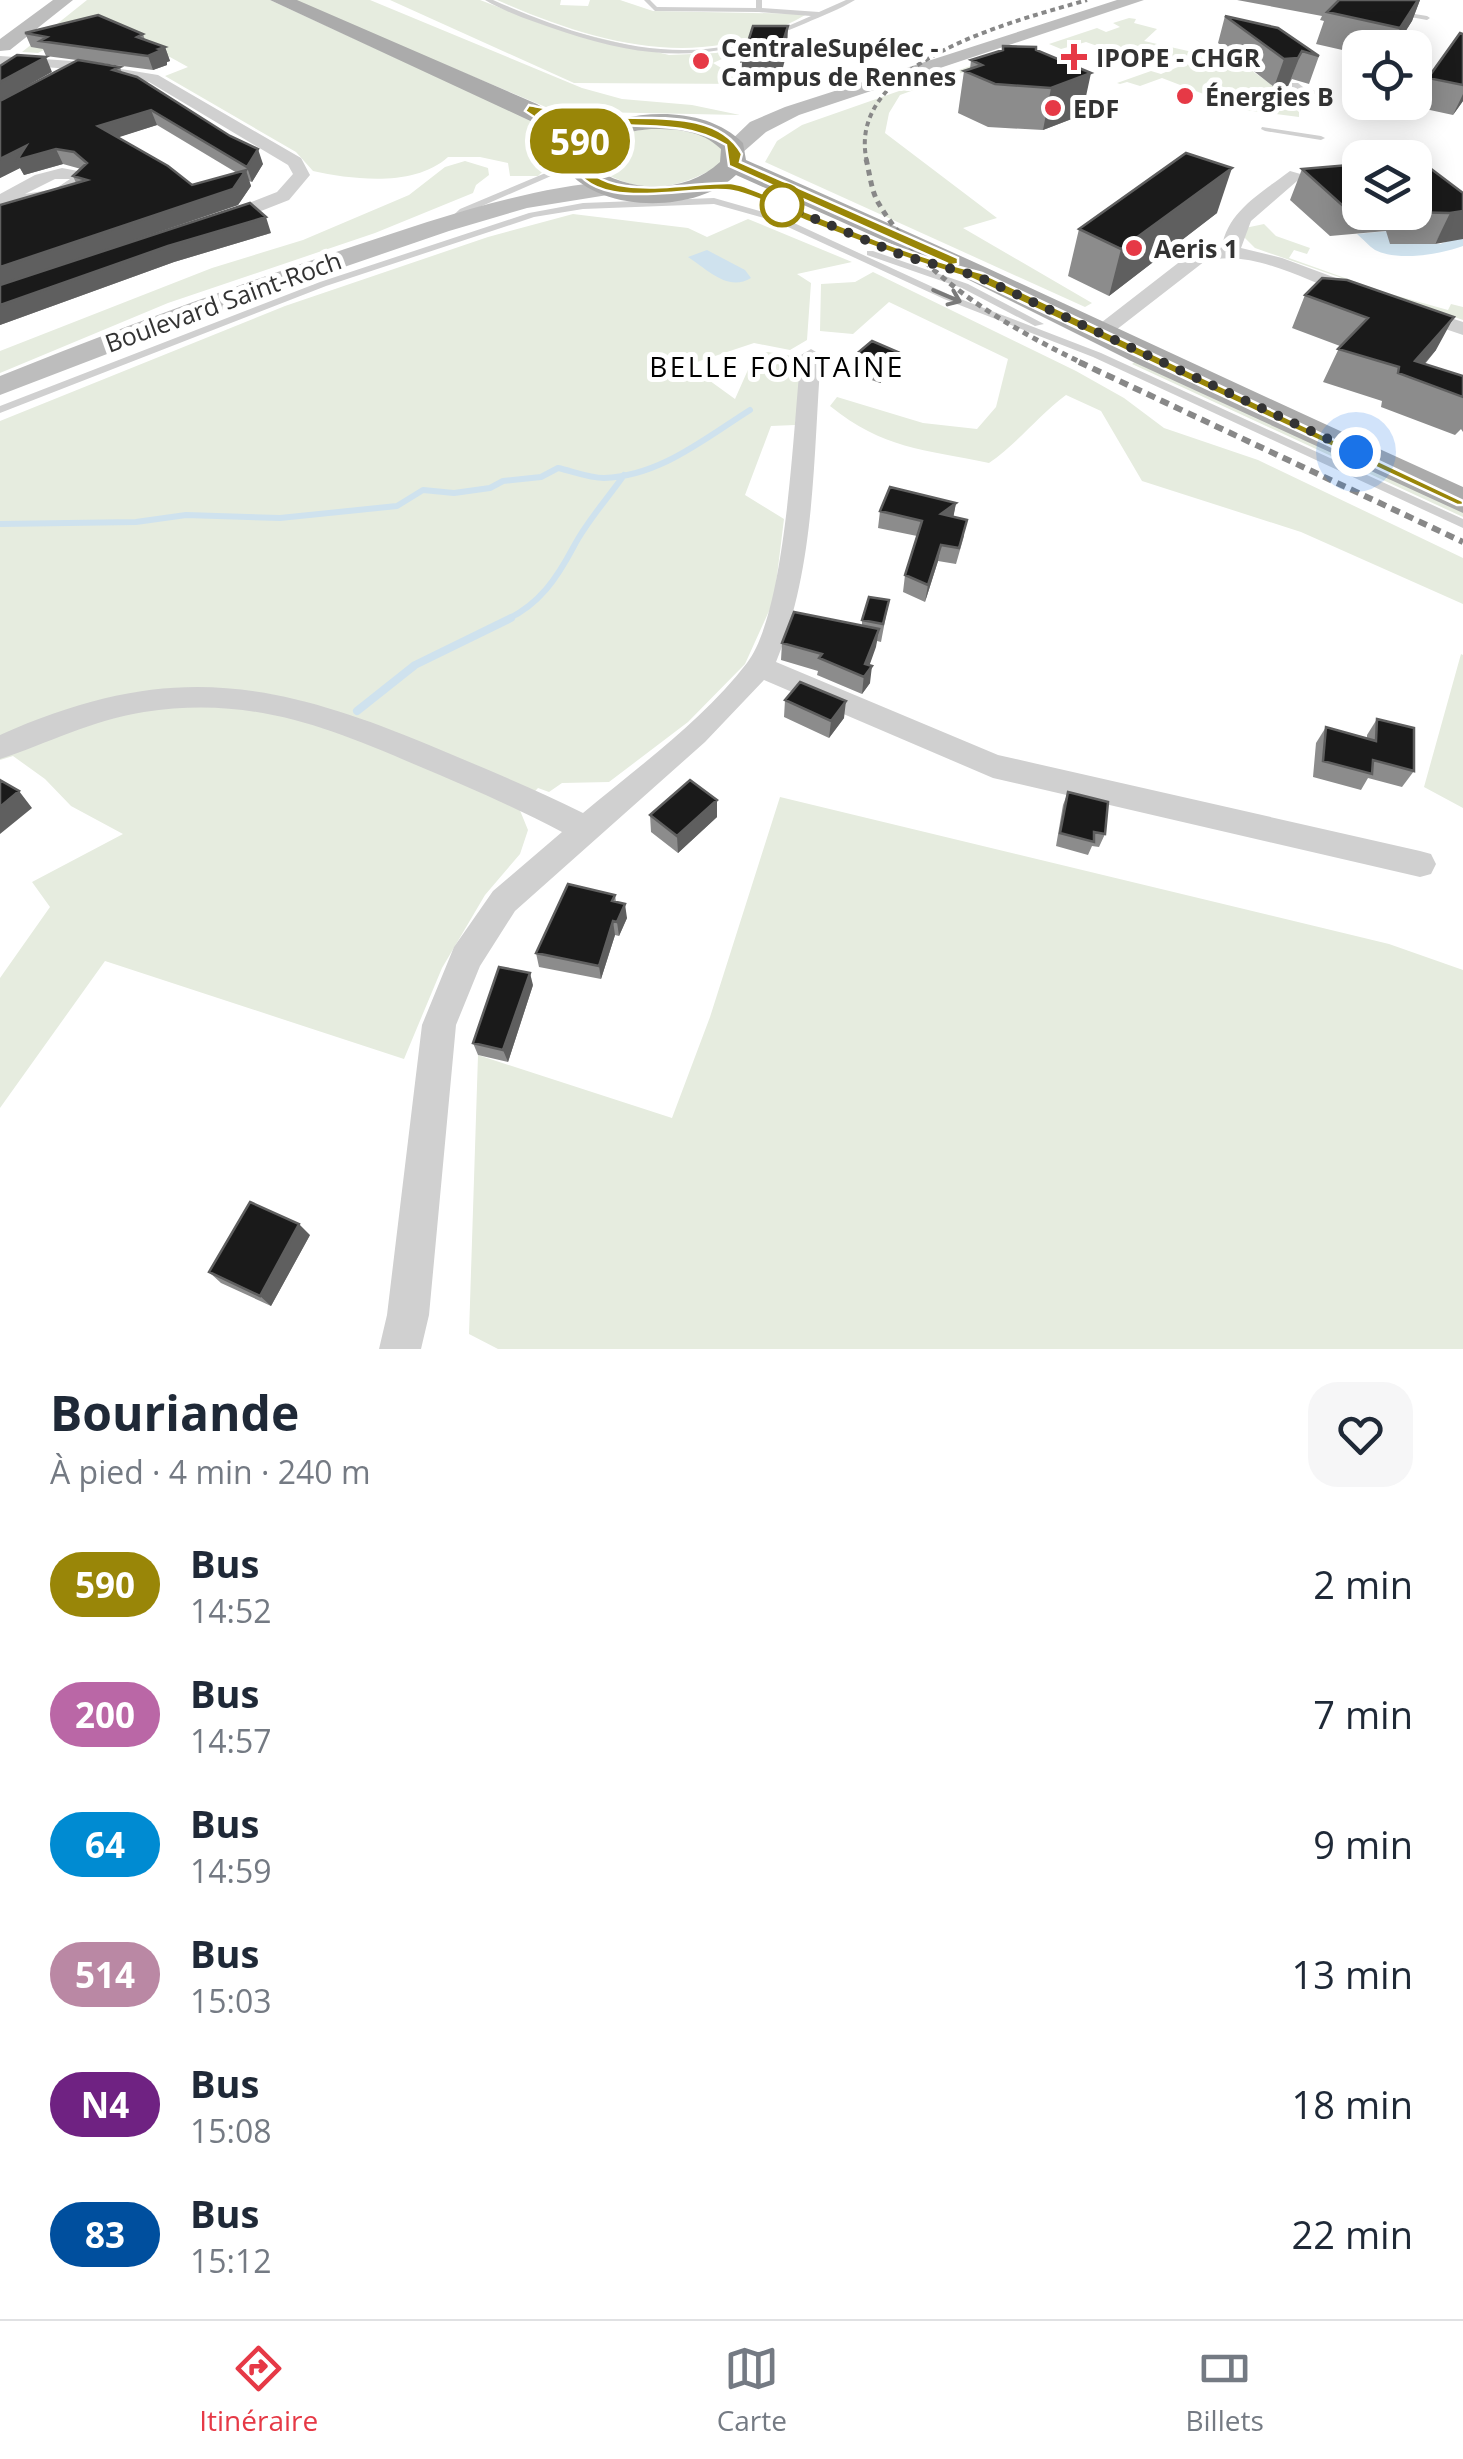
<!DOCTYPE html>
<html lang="fr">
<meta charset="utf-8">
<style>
body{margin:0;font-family:"Open Sans",sans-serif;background:#f6f6f7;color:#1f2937;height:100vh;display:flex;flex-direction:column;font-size:38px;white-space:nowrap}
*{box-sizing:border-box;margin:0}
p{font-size:32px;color:#747a83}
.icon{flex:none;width:55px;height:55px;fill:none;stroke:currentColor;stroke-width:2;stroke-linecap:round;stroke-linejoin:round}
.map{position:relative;height:1349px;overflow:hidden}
.panel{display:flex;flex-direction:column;background:#fff;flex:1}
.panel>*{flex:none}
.badge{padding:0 20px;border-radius:32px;font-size:35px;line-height:65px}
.fabs{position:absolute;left:1342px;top:30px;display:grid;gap:20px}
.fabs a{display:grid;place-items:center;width:90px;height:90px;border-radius:20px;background:#fff;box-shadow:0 5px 25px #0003;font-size:50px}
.you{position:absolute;width:50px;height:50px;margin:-25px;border:8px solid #fff;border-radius:50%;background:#1a73e8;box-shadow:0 0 0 15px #1a73e833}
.map>.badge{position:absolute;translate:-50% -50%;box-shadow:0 0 0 5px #fff}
.round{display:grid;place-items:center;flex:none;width:105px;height:105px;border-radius:30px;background:#f6f6f7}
.summary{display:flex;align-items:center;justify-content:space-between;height:170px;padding:0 50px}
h1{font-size:48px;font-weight:700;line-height:75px}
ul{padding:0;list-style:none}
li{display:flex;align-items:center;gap:30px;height:130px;padding:0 50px}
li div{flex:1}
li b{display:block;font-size:38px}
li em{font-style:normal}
li .badge{min-width:110px;font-weight:700;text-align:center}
.menu{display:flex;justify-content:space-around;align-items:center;height:140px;border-top:2px solid #e0e1e3;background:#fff;font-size:28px;color:#747a83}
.menu a{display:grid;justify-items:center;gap:5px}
.menu .on{color:#e63946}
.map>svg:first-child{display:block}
.green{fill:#e6ecdf}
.water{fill:#cfe2ee}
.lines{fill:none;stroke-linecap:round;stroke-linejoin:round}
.stream-far1{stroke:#cfe2ee;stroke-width:6}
.stream{stroke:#cfe2ee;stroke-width:8}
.lane{fill:#d0d0d0;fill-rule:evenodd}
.street{fill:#d0d0d0;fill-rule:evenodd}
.secondary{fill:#bdbdbd;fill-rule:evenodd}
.primary{fill:#ababab;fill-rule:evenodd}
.rail-far2{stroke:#888;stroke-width:4;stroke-dasharray:5 4;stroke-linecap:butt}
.rail-far1{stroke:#888;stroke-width:5;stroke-dasharray:6 5;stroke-linecap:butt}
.rail{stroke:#888;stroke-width:6;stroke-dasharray:9 6;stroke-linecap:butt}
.wall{fill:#8c8c8c;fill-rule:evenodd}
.shaded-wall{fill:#5f5f5f}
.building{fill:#1a1a1a;stroke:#5f5f5f;stroke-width:2.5}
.oneway{stroke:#7a7a7a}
.line{fill:#998608;stroke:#fff;stroke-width:2.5;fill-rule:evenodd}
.walk{stroke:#333;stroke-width:10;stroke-dasharray:0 18}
.poi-dot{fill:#e63946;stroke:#fff;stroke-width:4}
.stop-dot{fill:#fff;stroke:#998608;stroke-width:5}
.labels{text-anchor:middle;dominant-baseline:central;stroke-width:10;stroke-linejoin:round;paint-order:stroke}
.far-poi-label{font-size:25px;font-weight:bold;fill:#333;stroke:#fff;text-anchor:start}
.far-street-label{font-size:25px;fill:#333;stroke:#fff}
.far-neighbourhood-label{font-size:28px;letter-spacing:2.5px;fill:#000;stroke:#fff}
</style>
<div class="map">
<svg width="1463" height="1349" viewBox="0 0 1463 1349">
<rect width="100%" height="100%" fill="#fff"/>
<!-- green -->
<path class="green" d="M87,0H270L551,129C564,149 553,162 538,176H510L508,163L480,157H448C415,187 354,180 313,171L296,152L165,76L188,67L103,20L38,53L22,52Z
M290,0H370L582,88L622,99L692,105L740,115L593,112L585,115L548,108Z
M390,0H480L542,24L669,55L716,53L760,42L713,63L748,84L574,83Z
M497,0H561L560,5L588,6L590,0H620L653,11L807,14C704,74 599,45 497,0Z
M1129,18L1136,19L1134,23L1157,29L1144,41L1241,63L1289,97L1282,98L1299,112V117L1245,110L1162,78L1140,86L1127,82L1120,84L1117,83L1151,71L1161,74L1178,67L1151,57L1139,61L1086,42L1061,49L1049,44L1097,28L1106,32L1120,27L1113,23Z
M979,63L986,64L900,95L889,113L885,133L997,218L963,228L1092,303L1085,307L765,162L777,141L802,125Z
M659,127L706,135L723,148L722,164C672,193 638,196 589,164L591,148L611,135Z
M465,161L488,168L489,175L476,185L473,193L375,233L168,303L0,373V351L212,268L303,240L409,195L445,167Z
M573,214L688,228L707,237L748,219L852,262L797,274L811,283L807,340L790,350L754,343L688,365L735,399L755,354L768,352L804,358L795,425L771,426L745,495L784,519L774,600L745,664L688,722L609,782L562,783L549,792L538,788L519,808L528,830L520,854L485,895L442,968L404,1059L105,961L0,1108V978L50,907L32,882L123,834L71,806L45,779L13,756L0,760V421L285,306L488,237Z
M1264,224L1276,236L1310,248L1307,254L1294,250L1289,258L1387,293L1448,310L1451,304L1463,307V320L1255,248L1244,237L1245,228Z
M873,272L1076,371L1124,398L1164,428L1258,460L1463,558V604L1301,532L1142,481L1101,411L1066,395C1038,416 1018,443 989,463C923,449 883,449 830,406L837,397L923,423L977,429L996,407L1008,359L889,302L853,334L820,331L821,284L855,282Z
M1138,359L1463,508V517L1132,364Z
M1461,654L1463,655V808L1424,787Z
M780,797L1389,944L1463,970V1349H498L469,1334L478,1055L672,1118L710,1017Z"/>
<!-- water -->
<path class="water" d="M1418,228L1390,242L1440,244L1463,236V246C1440,254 1399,262 1375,250C1369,246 1362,238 1357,234Z
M707,250L745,270L751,278C728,292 708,270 688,257Z"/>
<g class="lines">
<!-- stream-far1 -->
<path class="stream-far1" d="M0,524L136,522L186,515L280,518L397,506L423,490L454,493L490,488L503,481L541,477L558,468C572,471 589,478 604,478C660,476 704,439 750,410
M506,620C540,604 557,578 574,546C587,521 608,498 624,475"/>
<!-- stream -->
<path class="stream" d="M357,711L415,665L511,618"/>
<!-- lane -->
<path class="lane" d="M485,0H493C566,32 652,62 732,45C759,39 786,27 811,16L759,12L655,11L644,0H650L657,7L756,8V0H762V8L819,12L846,0H855C840,9 822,16 806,23C718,62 655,62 564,32C537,23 509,14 485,0Z
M1396,11L1427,16L1430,18L1427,20L1394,14Z
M1292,83H1298L1308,91L1332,89L1336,91L1306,95L1292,87Z
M1262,127L1321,136L1325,138L1321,140L1265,131L1261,129Z
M574,161L581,163L466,213L454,223L447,221L460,209Z
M714,198L781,217L950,295L1101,353L1463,519V528L1093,357L944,299L775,221L714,204L583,209L534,217L326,286L0,413V406L320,282L529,213L583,203Z
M867,251H873L968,284L1044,324L1035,326L962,288L867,255Z"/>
<!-- street -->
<path class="street" d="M0,56L72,61L158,75L301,158L310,175L289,200L230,223H218V215L277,192L293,174L288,165L149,82L72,69L0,64Z
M62,168L78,171L90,179L66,197L0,208V194L35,175ZM55,179H70L55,189L25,194Z
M1290,171L1304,175L1251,221L1241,248L1282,258L1360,287V295H1346C1303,279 1252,249 1205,261L1107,337H1093V329L1191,253L1222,247C1227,211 1264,191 1290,171Z
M1417,307L1463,322V335L1410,317V309Z
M811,349L821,355C813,457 816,567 776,662L998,755L1420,851L1431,854L1436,864L1431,874L1420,877L993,778L764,680L705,742L515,911L480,966L456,1025L429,1315L421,1349H379L387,1315L422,1025L454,947L493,891L562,832C515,807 466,786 416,765C323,725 248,696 144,712C92,720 49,743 0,759V735C164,662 268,678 429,745C481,767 533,788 583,813C637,768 704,719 747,663C787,611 793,426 801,355Z"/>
<!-- secondary -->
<path class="secondary" d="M53,0H73L10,50L0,51V39Z
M1117,0H1144L799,115L766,132L742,153L734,155L723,148L750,122L785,107Z
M612,181L620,183L624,188L620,193L527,208L449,231L248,300L0,395V376C114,330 229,288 345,249C433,220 520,189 612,181Z"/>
<!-- primary -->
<path class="primary" d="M270,0H297L537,104L584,133C628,108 705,104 743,143L746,160C987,265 1223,379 1463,487V513L1131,361L943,267L736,175C697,213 601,214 566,169L569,146L554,132ZM651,129C677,129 701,130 721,149L720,162C686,194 629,194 592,166L591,152C609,136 627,131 651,129Z"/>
<!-- rail-far2 -->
<path class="rail-far2" d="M867,162C843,61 1020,20 1087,0"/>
<!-- rail-far1 -->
<path class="rail-far1" d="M866,159C870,174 871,191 879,204C923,279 1008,327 1084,364"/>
<!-- rail -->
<path class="rail" d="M1079,362L1463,542"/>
</g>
<!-- wall -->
<path class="wall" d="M1237,0H1420L1412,21L1395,48H1360V54L1316,44L1324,21L1320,20L1322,16Z
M1225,16L1319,56L1309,84L1292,79L1288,86L1274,87L1218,43Z
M25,33L143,34L145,40L165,47L170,61L167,62V65L153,70L46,56L43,49L31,47Z
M1463,34V101L1453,115L1416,107L1428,78Z
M1036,50L1082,115L1043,130L988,127L958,113L964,71L970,69L971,60Z
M120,67L122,73L263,164L252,182L249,181L251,186L238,205L85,257L271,233L174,262L0,325V205L76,183L73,176L81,169L63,164L24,175L20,168L0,178V101ZM157,125L237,173L192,185L118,137Z
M1360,164V212H1415L1463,193L1435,244H1390L1386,231L1330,236L1290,200L1302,169Z
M1217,213L1109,296L1068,276L1079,229Z
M1322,278L1436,350L1425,364L1463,376V432L1461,429L1455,435L1381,407L1382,401L1323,382L1340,346L1292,328L1305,295Z
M854,356L896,369L880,383L852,373Z
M956,503L953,517L964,536L956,564L938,561L925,602L903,592L905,575L917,536L878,528L880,511Z
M889,600L881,642L877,641L869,665L870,683L862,694L817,675L818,671L781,660L782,643L862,626V620Z
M785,700L844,718L829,738L784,717Z
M1377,719L1414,771L1402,787L1368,778L1361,790L1313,777L1316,743L1326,727L1367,738V735Z
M1068,792L1105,834L1099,847L1092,846L1088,855L1056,846L1063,805Z
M717,800V817L678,853L651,832L650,815Z
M615,895L616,902L627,918L619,936L615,935L601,979L539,967L536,953Z
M533,985L508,1062L478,1055L473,1043Z
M310,1235L271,1306L221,1283L209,1272Z"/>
<!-- shaded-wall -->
<path class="shaded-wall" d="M1418,0H1420L1412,21L1395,48H1392L1400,28Z
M788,26L787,52L781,75L741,88L742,61Z
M165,47L170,61L167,62V65L153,70L148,56Z
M1302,51L1288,86L1274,87L1284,59Z
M46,57L52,72L0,101V82Z
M1091,73L1082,115L1043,130L1051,88Z
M1463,94V101L1453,115Z
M151,110L157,125L104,142L98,126Z
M26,146L56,149L63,164L24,175L20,168L0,178V159Z
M258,149L263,164L252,182L247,167Z
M1232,168L1217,213L1109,296L1121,249Z
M246,170L251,186L238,205L0,286V267Z
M1463,211V239L1435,244L1450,213Z
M266,217L271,233L174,262L0,325V305L168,246Z
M1454,317L1436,350L1412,378L1415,361Z
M898,352L896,369L880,383L882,366Z
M956,503L953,519L941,514Z
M941,545L938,561L925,602L928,585Z
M879,629L876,647L866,675L872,666L870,683L862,694L865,664Z
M846,701L844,718L829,738L831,721Z
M19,791L32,808L0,834V807Z
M717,800V817L678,853L677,836Z
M625,904L627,918L619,936L617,922Z
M613,921L615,935L601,979L599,966Z
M530,973L533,985L508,1062L503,1050Z
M299,1224L310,1235L271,1306L260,1296Z"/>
<!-- building -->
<path class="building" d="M1339,0H1418L1400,28L1327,12Z
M98,15L143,34L137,37L165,47L159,49L162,50L148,56L40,41L47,37L25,33Z
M1225,16L1278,28L1319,56L1302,51L1298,58L1284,59Z
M753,26H788L781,48L742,61Z
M1460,33L1463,34V85L1428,78Z
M1003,46L1036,47V50L1091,73L1051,88L995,84L964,71L982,65L971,60L1003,50Z
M17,55L46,57L0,82V66Z
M78,60L120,67L113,70L137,77L230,136L258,149L247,167L151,110L98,126L168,166L192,185L246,170L233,189L0,267V205L87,180L73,176L87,163L74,152L56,149L17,160L26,146L0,159V101Z
M1186,153L1232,168L1121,249L1079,229Z
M1418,159L1463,193V211L1450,213L1404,212H1415V160Z
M1360,164V203L1342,205L1302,169Z
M250,203L266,217L168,246L0,305V285Z
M1322,278L1347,280L1454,317L1415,361L1463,376V397L1398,373L1399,367L1338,349L1368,318L1305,295Z
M872,341L898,352L882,366L854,356Z
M890,487L956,503L941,514L967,520L959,548L941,545L928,585L905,575L922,521L880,511Z
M869,597L889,600L883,624L862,620Z
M794,612L879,629L865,664L872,666L864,677L819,658L822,654L782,643Z
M800,682L846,701L831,721L785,700Z
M1377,719L1414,728V771L1373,760L1372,774L1323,761L1326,727L1376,741Z
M0,780L19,791L0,807Z
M690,780L717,800L677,836L650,815Z
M1068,792L1108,802L1105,834L1094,832V842L1060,833Z
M568,884L615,895L612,901L625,904L617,922L613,921L599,966L536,953Z
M499,967L530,973L503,1050L473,1043Z
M250,1202L299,1224L260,1296L209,1272Z"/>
<!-- one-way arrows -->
<defs><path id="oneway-shaft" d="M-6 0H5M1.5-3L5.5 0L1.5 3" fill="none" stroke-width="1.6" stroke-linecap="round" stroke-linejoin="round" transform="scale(2.5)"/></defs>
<use class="oneway" href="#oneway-shaft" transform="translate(947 296) rotate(23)"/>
<!-- line -->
<path class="line" d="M529,105C554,110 580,116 606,117C648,120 718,109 742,154L740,162L958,258V264L952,265L982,273L1463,501V505H1457L972,279C917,263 865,244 811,223C786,213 758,196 732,191C691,183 586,219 570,156L577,145L525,111ZM547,115C565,118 583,122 602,124C646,128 686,121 726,145L729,166L948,264C893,248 841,226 789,205C771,198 749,185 731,183C694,181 595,206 582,156L589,145Z"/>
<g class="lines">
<!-- walk -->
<path class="walk" d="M782,205L904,256L977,276L1356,452"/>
</g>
<!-- markers -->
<g class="poi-dot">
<path d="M1069 42h10v10h10v10h-10v10h-10v-10h-10v-10h10z"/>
<circle cx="701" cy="61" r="10"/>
<circle cx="1185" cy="96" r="10"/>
<circle cx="1053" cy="108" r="10"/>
<circle cx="1134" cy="248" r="10"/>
</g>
<circle class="stop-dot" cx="782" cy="205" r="20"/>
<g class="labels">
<!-- far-poi labels -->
<g class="far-poi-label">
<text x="721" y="47">CentraleSupélec -<tspan x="721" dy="29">Campus de Rennes</tspan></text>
<text x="1096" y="57">IPOPE - CHGR</text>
<text x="1205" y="96">Énergies B</text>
<text x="1073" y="108">EDF</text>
<text x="1154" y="248">Aeris 1</text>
</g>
<!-- far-street labels -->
<g class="far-street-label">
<text transform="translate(223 301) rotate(-20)">Boulevard Saint-Roch</text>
</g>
<!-- far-neighbourhood labels -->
<g class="far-neighbourhood-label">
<text x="777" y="366">BELLE FONTAINE</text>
</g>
</g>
</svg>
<div class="fabs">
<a><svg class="icon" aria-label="locate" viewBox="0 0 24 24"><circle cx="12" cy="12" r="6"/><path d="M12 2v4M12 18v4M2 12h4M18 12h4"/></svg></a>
<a><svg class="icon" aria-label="layers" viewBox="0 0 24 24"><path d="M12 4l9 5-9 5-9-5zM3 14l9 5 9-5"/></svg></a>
</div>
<div class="you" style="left:1356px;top:452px"></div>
<b class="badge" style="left:580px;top:141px;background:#998608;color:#fff">590</b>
</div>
<section class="panel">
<div class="summary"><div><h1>Bouriande</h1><p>À pied · 4 min · 240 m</p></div><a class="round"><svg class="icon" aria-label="heart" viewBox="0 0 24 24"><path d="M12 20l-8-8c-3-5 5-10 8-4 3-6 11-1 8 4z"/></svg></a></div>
<ul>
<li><span class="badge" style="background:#998608;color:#fff">590</span><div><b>Bus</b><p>14:52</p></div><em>2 min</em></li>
<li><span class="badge" style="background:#ba67a6;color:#fff">200</span><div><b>Bus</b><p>14:57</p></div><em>7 min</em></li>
<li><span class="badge" style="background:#008bd2;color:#fff">64</span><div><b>Bus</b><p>14:59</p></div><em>9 min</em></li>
<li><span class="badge" style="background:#ba88a4;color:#fff">514</span><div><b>Bus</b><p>15:03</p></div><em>13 min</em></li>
<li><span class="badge" style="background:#6f2282;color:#fff">N4</span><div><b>Bus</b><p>15:08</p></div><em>18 min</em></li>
<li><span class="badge" style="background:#004f9e;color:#fff">83</span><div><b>Bus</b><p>15:12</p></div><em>22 min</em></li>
</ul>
</section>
<nav class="menu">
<a class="on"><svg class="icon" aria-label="directions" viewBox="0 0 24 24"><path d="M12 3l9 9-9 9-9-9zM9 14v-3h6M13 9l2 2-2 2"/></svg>Itinéraire</a>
<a><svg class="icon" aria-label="map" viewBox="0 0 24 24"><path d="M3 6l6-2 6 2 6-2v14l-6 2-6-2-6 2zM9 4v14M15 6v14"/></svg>Carte</a>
<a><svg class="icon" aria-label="tickets" viewBox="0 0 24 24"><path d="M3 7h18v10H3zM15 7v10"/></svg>Billets</a>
</nav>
